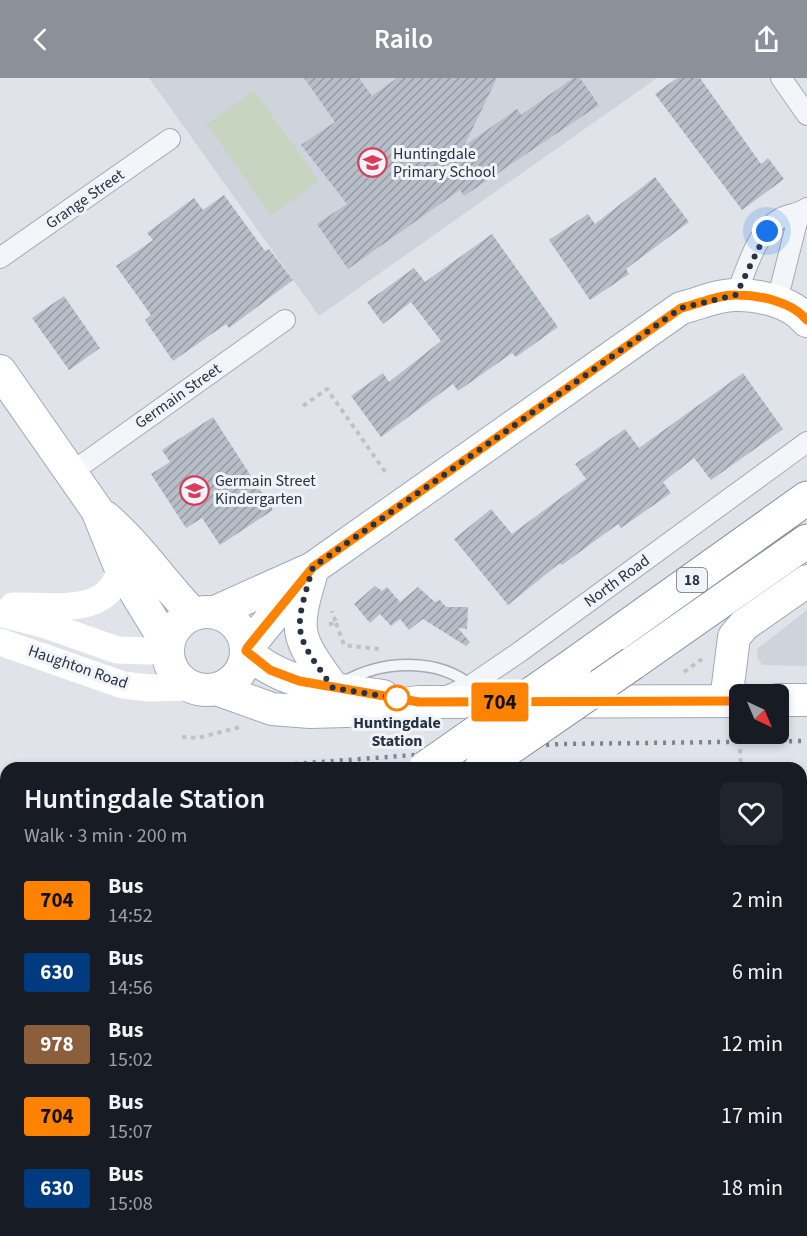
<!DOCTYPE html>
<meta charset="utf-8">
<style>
body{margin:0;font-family:"Source Sans 3",sans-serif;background:#20242c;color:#f1f3f6;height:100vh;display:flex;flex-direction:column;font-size:22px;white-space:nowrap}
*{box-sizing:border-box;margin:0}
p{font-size:20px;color:#9ea1a6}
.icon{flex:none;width:33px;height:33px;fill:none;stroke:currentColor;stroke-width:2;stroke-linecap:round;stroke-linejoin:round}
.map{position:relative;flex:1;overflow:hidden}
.side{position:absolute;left:0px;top:684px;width:807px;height:474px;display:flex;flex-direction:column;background:#171b24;border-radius:18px 18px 0 0;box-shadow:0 3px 9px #0003}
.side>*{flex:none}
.badge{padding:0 12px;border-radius:4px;font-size:21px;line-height:39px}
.needle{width:39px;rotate:136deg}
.controls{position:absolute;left:729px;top:606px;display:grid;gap:12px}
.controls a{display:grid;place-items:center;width:60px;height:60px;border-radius:9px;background:#171b24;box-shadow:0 3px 9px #0003;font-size:30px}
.you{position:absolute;width:30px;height:30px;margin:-15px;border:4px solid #fff;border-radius:50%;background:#1a73e8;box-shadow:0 0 0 9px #1a73e833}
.map>.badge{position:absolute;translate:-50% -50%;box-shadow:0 0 0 3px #fff}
.round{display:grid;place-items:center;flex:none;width:63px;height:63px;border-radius:9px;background:#20242c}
.head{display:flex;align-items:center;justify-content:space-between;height:102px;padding:0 24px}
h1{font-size:28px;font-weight:600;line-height:45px}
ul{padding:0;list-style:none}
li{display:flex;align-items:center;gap:18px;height:72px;padding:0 24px}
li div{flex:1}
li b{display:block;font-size:22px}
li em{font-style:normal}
li .badge{min-width:66px;font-weight:700;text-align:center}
header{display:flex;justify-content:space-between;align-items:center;height:78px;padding:0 24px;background:#8c9099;color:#fff;font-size:27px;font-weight:600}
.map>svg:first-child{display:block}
.built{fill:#ced3dc}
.pitch{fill:#c6d4c0}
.building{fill:url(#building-hatch)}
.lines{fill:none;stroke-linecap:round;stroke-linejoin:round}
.lane-casing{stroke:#a5abb5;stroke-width:13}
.street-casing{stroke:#a5abb5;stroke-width:22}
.primary-casing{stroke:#9ea9b7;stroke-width:34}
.highway-casing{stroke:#8692a2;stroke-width:35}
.path{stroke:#bec2c9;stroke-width:4;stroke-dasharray:4.5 4.5;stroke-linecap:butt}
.lane{stroke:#f3f5f8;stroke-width:10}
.street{stroke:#f3f5f8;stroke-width:20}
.secondary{stroke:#fff;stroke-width:27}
.primary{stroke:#fff;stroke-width:32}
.highway{stroke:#fff;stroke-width:33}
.rail{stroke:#788495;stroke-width:4.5;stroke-dasharray:3 6;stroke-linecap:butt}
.highway-bridge-casing{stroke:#8692a2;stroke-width:35;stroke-linecap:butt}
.highway-bridge{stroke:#fff;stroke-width:33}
.line-casing{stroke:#fff;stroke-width:14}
.line{stroke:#ff8200;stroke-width:9}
.walk{stroke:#273243;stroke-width:6;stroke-dasharray:0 10.8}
.stop-dot{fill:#fff;stroke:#ff8200;stroke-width:3}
.labels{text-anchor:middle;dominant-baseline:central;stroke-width:6;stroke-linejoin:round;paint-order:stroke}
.shield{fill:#f0f3f7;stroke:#636c79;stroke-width:1.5}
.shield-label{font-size:15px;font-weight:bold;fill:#273243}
.poi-label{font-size:16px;fill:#273243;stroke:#f0f3f7;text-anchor:start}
.street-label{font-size:16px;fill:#273243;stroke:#f0f3f7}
.stop-label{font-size:16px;font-weight:bold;fill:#273243;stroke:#f0f3f7}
</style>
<header><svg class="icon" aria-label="back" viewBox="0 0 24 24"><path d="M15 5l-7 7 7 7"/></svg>Railo<svg class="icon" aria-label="share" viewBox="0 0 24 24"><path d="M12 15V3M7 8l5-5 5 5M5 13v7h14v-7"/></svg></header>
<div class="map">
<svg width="807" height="1158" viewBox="0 0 807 1158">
<defs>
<pattern id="building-hatch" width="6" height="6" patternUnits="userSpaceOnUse" patternTransform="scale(1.5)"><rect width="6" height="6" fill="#b7bec8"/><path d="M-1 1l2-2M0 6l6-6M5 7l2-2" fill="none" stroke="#959ba4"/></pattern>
</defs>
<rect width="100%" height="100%" fill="#e0e4ea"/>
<!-- built -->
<path class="built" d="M149,0H657L319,238Z
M807,532V588L762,587L757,579L758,570Z
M801,1036L807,1045V1158H711L706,1152H801Z
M6,1120V1152H390L381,1158H0V1124Z
M487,1152H583L587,1158H479Z"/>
<!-- pitch -->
<path class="pitch" d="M254,13L319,103L271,137L207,46Z"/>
<!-- building -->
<path class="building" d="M304,0H359L372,18L397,0H497L464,68L517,31L521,37L573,0H580L599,27L464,118L460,112L348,191L317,146L347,126L301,67L335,44Z
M677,0H700L761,86L768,80L784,101L742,132L655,16Z
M655,99L689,144L626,191L629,196L590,222L549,162L588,136L595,146Z
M224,117L265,173L269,171L293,202L229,250L226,246L173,283L145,242L151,237L116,188L153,162L147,155L194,120L203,132Z
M492,156L558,249L516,279L512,275L458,313L453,306L381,359L351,318L383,295L389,304L441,263L411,224L383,246L367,224L414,190L425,204Z
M64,218L100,270L69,292L32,240Z
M743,295L783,351L711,402L694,380L663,404L671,415L621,450L618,446L562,487L560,485L508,527L454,461L491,431L512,456L586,401L575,386L625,351L639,370Z
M213,339L273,432L220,467L202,440L186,450L151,396L170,384L162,372Z
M375,508L382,513L387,509L400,524L418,509L435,524L440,522L446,529H468L467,551L458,550L470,564L466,568L423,541L409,552L400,541L391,548L380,536L370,545L354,526Z"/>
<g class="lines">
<defs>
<path id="lane" d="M344,604C382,582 438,579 473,609
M801,802L807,804
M801,884L807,880
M801,1023L807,1032
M158,1158L167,1152"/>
<path id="street" d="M781,0L807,37
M0,180L170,61
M736,217C746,193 756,153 781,140C790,135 798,137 807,130
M777,223L799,136
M72,394L285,242
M445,619L471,607L521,573L807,364
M801,986H807
M0,1082L6,1077
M428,1158L436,1152"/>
<path id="primary" d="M0,293L97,432L120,489L167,566
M105,439C138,467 163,505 193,536
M313,490C294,554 294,556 333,610
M168 573a39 39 0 1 1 78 0a39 39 0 1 1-78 0Z
M215,534L313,490L681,230C698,226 720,216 737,217C760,217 792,224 807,243
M247,570L305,499
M246,573C283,608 335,611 383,618
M216,611L272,631L310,634L347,633L419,624L740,623
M778,622H807
M726,623L734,559L744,547L807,503
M0,818L6,816
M0,850L6,849
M657,1152L661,1158"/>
<path id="highway" d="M577,584L807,420
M633,585L807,463
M0,982L6,978
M0,1026L6,1022"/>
</defs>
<!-- lane casing -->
<use href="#lane" class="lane-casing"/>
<!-- street casing -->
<use href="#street" class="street-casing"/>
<!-- primary casing -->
<use href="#primary" class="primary-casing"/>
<!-- highway casing -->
<use href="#highway" class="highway-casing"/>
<!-- path -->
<path class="path" d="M303,328L327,311L386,395
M336,545L344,567L379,571
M329,546L336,545L332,533
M684,594L702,581
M182,659L198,660L240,649
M740,671L741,690
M0,754H6
M801,759H807
M801,767L807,770
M0,1116L6,1111"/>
<!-- lane -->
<use href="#lane" class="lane"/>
<!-- street -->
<use href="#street" class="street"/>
<!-- secondary -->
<path class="secondary" d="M13,528C51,527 112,540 120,489
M0,535L46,547L117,572L150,573L167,569
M0,564L123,607L148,610L192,609"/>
<!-- primary -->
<use href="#primary" class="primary"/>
<!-- highway -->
<use href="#highway" class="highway"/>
<!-- rail -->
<path class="rail" d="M241,690L560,666L807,663
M0,709H6
M801,723H807
M0,730H6"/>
<defs>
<path id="highway-bridge" d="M425,690L577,584
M481,690L633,585"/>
</defs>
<!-- highway-bridge casing -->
<use href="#highway-bridge" class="highway-bridge-casing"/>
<!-- highway-bridge -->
<use href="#highway-bridge" class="highway-bridge"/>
</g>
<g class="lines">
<defs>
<path id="line" d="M740,623L419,624L299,603L270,592L246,573L247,570L313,489L681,230C698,226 720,216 737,217C760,217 792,224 807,242"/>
</defs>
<!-- line casing -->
<use href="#line" class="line-casing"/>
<!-- line -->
<use href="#line" class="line"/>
<!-- walk -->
<path class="walk" d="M397,620L402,621L333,610C293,554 293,556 313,489L681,230L736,217L767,153"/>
</g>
<!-- icons -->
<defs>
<symbol id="school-ring" viewBox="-11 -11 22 22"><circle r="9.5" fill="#f0f3f7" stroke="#d83c5a" stroke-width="1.5"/><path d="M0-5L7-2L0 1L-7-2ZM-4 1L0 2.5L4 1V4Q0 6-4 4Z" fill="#d83c5a"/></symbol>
</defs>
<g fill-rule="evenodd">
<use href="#school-ring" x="356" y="68" width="33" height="33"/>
<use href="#school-ring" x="178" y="396" width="33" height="33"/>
</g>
<!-- markers -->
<circle class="stop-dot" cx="397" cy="620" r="12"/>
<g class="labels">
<!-- shield labels -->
<rect class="shield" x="677" y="490" width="30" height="24" rx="4.5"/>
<g class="shield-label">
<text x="692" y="502">18</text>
</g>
<!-- poi labels -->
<g class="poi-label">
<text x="393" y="76">Huntingdale<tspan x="393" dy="18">Primary School</tspan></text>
<text x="215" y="403">Germain Street<tspan x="215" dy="18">Kindergarten</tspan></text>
</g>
<!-- street labels -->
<g class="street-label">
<text transform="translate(85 121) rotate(-35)">Grange Street</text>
<text transform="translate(178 318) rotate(-35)">Germain Street</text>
<text transform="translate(617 503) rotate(-36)">North Road</text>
<text transform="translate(78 589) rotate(19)">Haughton Road</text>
</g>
<!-- stop labels -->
<g class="stop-label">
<text x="397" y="645">Huntingdale<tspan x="397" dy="18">Station</tspan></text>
</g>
</g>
</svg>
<div class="controls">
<a><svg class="needle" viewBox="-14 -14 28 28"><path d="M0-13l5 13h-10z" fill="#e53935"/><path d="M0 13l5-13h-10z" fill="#9ea1a6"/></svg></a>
</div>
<div class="you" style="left:767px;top:153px"></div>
<b class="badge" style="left:500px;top:624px;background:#ff8200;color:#111">704</b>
<section class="side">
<div class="head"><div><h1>Huntingdale Station</h1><p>Walk · 3 min · 200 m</p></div><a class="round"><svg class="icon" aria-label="heart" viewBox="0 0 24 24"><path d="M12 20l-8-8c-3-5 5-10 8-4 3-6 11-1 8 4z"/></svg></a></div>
<ul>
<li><span class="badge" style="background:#ff8200;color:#111">704</span><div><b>Bus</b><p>14:52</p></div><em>2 min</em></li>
<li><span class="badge" style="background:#003b80;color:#fff">630</span><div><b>Bus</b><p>14:56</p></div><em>6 min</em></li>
<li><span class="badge" style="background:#8b5e3c;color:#fff">978</span><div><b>Bus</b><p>15:02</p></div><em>12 min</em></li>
<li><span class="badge" style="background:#ff8200;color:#111">704</span><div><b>Bus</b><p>15:07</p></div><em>17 min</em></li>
<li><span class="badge" style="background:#003b80;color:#fff">630</span><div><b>Bus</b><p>15:08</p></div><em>18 min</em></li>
</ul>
</section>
</div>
